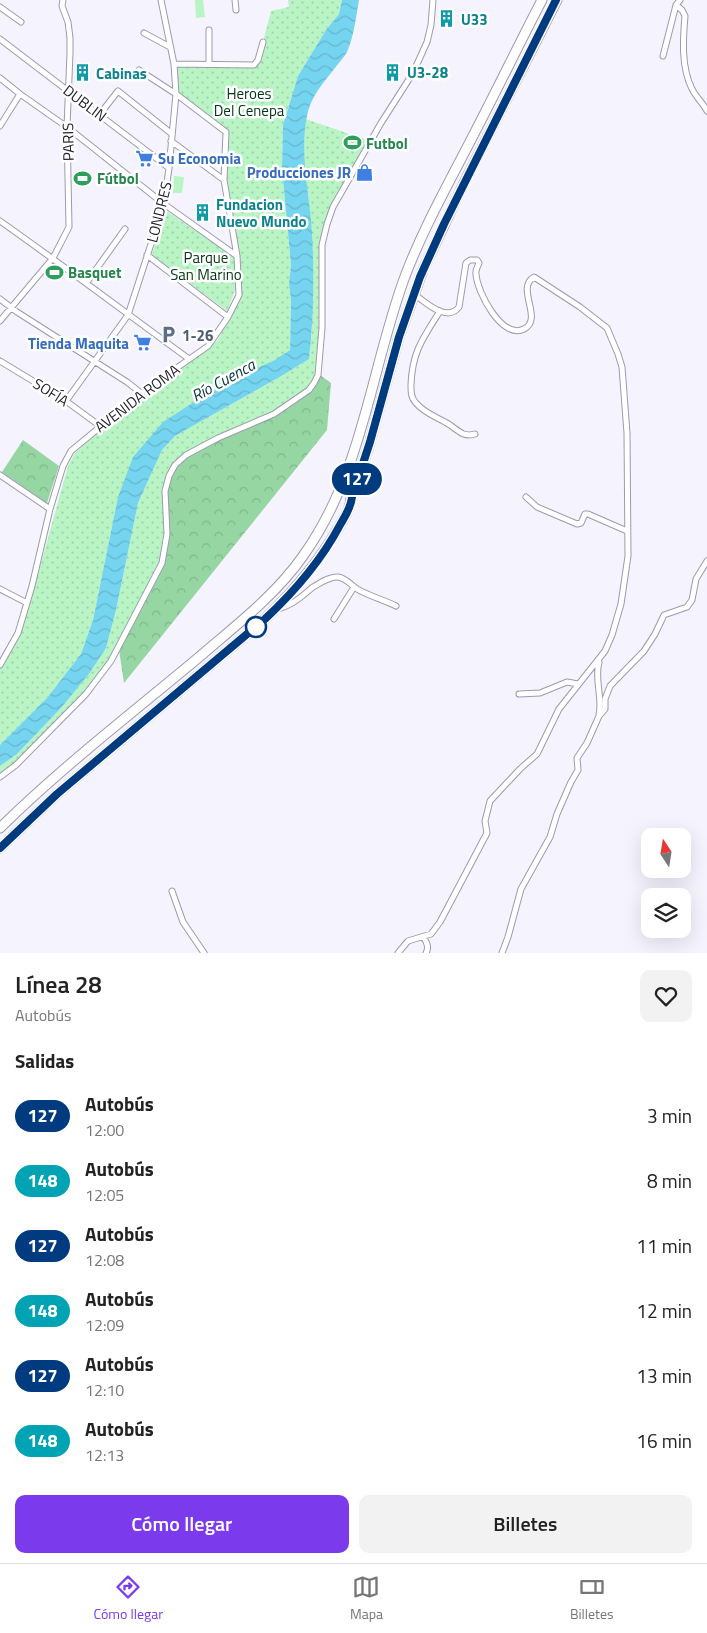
<!DOCTYPE html>
<html lang="es">
<meta charset="utf-8">
<style>
body{margin:0;font-family:"Titillium Web",sans-serif;background:#f2f2f2;color:#222;height:100vh;display:flex;flex-direction:column;font-size:19px;white-space:nowrap}
*{box-sizing:border-box;margin:0}
p{font-size:16px;color:#767676}
.icon{flex:none;width:28px;height:28px;fill:none;stroke:currentColor;stroke-width:2;stroke-linecap:round;stroke-linejoin:round}
.map{position:relative;height:953px;overflow:hidden}
.drawer{display:flex;flex-direction:column;background:#fff;flex:1}
.drawer>*{flex:none}
.badge{padding:0 10px;border-radius:16px;font-size:18px;line-height:32px}
.needle{width:32px;rotate:348deg}
.tools{position:absolute;left:641px;top:828px;display:grid;gap:10px}
.tools a{display:grid;place-items:center;width:50px;height:50px;border-radius:10px;background:#fff;box-shadow:0 5px 20px #0002;font-size:25px}
.map>.badge{position:absolute;translate:-50% -50%;box-shadow:0 0 0 2px #fff}
h2{padding:0 15px;font-size:19px;line-height:45px}
.round{display:grid;place-items:center;flex:none;width:52px;height:52px;border-radius:10px;background:#f2f2f2}
.summary{display:flex;align-items:center;justify-content:space-between;height:85px;padding:0 15px}
h1{font-size:24px;font-weight:600;line-height:38px}
.primary-button{display:flex;gap:10px;margin-top:auto;padding:10px 15px}
.primary-button a{flex:1;height:58px;border-radius:10px;background:#7c3aed;color:#fff;font-size:20px;font-weight:600;line-height:58px;text-align:center}
.primary-button a+a{background:#f2f2f2;color:#222}
ul{padding:0;list-style:none}
li{display:flex;align-items:center;gap:15px;height:65px;padding:0 15px}
li div{flex:1}
li b{display:block;font-size:19px}
li em{font-style:normal}
li .badge{min-width:55px;font-weight:700;text-align:center}
.dock{display:flex;justify-content:space-around;align-items:center;height:70px;border-top:1px solid #e0e0e0;background:#fff;font-size:14px;color:#767676}
.dock a{display:grid;justify-items:center;gap:2px}
.dock .active{color:#7c3aed}
.map>svg:first-child{display:block}
.grass{fill:#b9f4c5}
.forest{fill:url(#forest-crowns)}
.park{fill:url(#park-dots)}
.water{fill:url(#water-waves)}
.lines{fill:none;stroke-linecap:round;stroke-linejoin:round}
.street-casing{stroke:#9e99b1;stroke-width:7}
.highway-casing{stroke:#9e99b1;stroke-width:11}
.street{stroke:#fff;stroke-width:5}
.highway{stroke:#fff;stroke-width:9}
.line-casing{stroke:#fff;stroke-width:11}
.line{stroke:#003b80;stroke-width:8}
.stop-dot{fill:#fff;stroke:#003b80;stroke-width:2.5}
.labels{text-anchor:middle;dominant-baseline:central;stroke-width:5;stroke-linejoin:round;paint-order:stroke}
.culture-label{font-size:15px;font-weight:bold;fill:#0d838f;stroke:#fff;text-anchor:start}
.park-label{font-size:15px;fill:#023515;stroke:#fff}
.street-label{font-size:15px;fill:#24222b;stroke:#fff}
.leisure-label{font-size:15px;font-weight:bold;fill:#27864d;stroke:#fff;text-anchor:start}
.shop-label{font-size:15px;font-weight:bold;fill:#366cbe;stroke:#fff;text-anchor:end}
.service-label{font-size:15px;font-weight:bold;fill:#4e5e75;stroke:#fff;text-anchor:start}
.water-label{font-size:16px;font-style:italic;fill:#03323d;stroke:#fff}
</style>
<div class="map">
<svg width="707" height="953" viewBox="0 0 707 953">
<defs>
<pattern id="forest-crowns" width="20" height="18" patternUnits="userSpaceOnUse" patternTransform="scale(1.25)"><rect width="20" height="18" fill="#96d6a3"/><path d="M2 6a3 3 0 1 1 6 0M12 15a3 3 0 1 1 6 0" fill="none" stroke="#81b78c"/></pattern>
<pattern id="park-dots" width="8" height="8" patternUnits="userSpaceOnUse" patternTransform="scale(1.25)"><rect width="8" height="8" fill="#b9f4c5"/><path d="M2 2h.1M6 6h.1" fill="none" stroke="#9fd1a9" stroke-width="1.8" stroke-linecap="round"/></pattern>
<pattern id="water-waves" width="16" height="10" patternUnits="userSpaceOnUse" patternTransform="scale(1.25)"><rect width="16" height="10" fill="#75d4ef"/><path d="M0 5q4-4 8 0t8 0" fill="none" stroke="#65b6cd"/></pattern>
</defs>
<rect width="100%" height="100%" fill="#f5f3fe"/>
<!-- grass -->
<path class="grass" d="M195,0H203L205,17L196,18Z
M174,176L184,177L182,193H173Z"/>
<!-- forest -->
<path class="forest" d="M320,375L331,383L327,430L124,683L119,650L171,476L176,466L187,457L219,440L276,416L292,406L310,392Z
M23,440L59,466L47,503L2,472Z"/>
<!-- park -->
<path class="park" d="M288,0H342L339,14L326,30L298,76L283,125L282,168L291,265L289,283L291,301L290,350L275,360L194,402L118,497L93,620L81,654L47,698L0,745V668L19,636L33,592L68,466L75,453L141,393L218,340L239,295V271L226,180L228,132L179,93L176,66L254,64L263,42L271,11L289,7Z
M300,117L367,140L368,145L333,207L322,245V328L314,383L291,404L186,455L175,465L165,491L167,534L162,563L111,661L86,694L16,765L0,777V766L17,754L61,708L89,674L106,648L116,610L138,503L162,450L175,436L283,375L309,359L312,331V233L308,193L305,188Z
M165,210L234,257L236,288L227,311L152,255Z"/>
<!-- water -->
<path class="water" d="M342,0H359C356,17 354,36 347,52C345,56 341,60 338,64C326,80 311,95 307,116C299,155 310,194 312,233C314,274 314,318 309,359L283,375L175,436L162,450L138,503L116,610L106,648L89,674L61,708L17,754L0,766V745L47,698L81,654L93,620L118,497L133,457L163,422L194,402L233,379L275,360L290,350L291,301L289,283L291,265L282,168L283,125L298,76L326,30L339,14Z"/>
<g class="lines">
<defs>
<path id="street" d="M235,0L236,10
M680,0L676,5L682,10L685,16C683,39 681,67 692,89C696,97 703,103 707,111
M0,7L21,22
M209,30V64
M144,33L170,47
M0,39L169,168
M663,56L676,5
M174,64L254,65L258,60L263,42
M0,78L20,94L67,127L164,204L237,256
M100,114L118,91L172,134
M0,126L20,94
M171,141L224,180
M0,221C64,266 126,313 189,359
M147,255L228,317
M87,282L125,229
M0,299L17,312L127,382L141,393
M440,311C423,338 412,352 411,385C411,392 411,398 416,403C423,412 436,417 445,422C457,428 461,438 475,434
M0,321L53,258L69,227L67,127L70,53V38L68,22L62,6L63,0
M0,361L66,401L100,426
M66,401L128,315L164,204L169,168L176,94L174,64L161,0
M0,475L50,509
M526,497L537,507L577,524L581,523L585,514H588L627,531
M0,589L27,603
M277,609C292,606 302,596 313,587C320,583 330,576 338,577C346,578 351,585 357,589C369,596 384,600 396,606
M334,619L354,587
M599,662C594,680 603,697 599,715
M0,665L18,633L32,586L50,509L63,466L71,451L141,393L208,346L228,317L239,295L237,256L224,180L226,132L176,94L139,70
M519,694L540,693L567,682L578,684
M0,777L16,765L86,694L111,661L162,563L167,534L165,491L169,476L175,465L186,455L218,438L274,414L309,390L314,383L318,375L322,328V245L327,224L333,207L381,123L413,73L427,42L431,25L433,0
M172,891L183,922L204,953
M423,937C427,942 429,948 426,953
M398,953L408,941L431,934L440,922L487,833L485,821L490,801L520,769L537,754L559,709L605,651L612,635L621,604L628,556L627,433L622,367L618,354L607,328L580,307L534,277C515,288 544,319 524,329C502,340 477,292 476,274C475,270 478,266 479,263L477,260H470L466,263L459,307C447,323 425,302 414,294
M502,953L508,937L521,889L550,837L557,814L571,782L578,770L577,758L587,743L599,716L605,709V699L610,686L644,651L655,634L664,615L687,607L692,600L696,579L707,561"/>
<path id="highway" d="M0,828C62,767 131,714 198,658C235,626 275,596 303,556C363,472 370,373 404,279C423,228 450,181 475,132C498,88 519,44 542,0
M0,848L57,794L265,619C294,591 320,561 340,525C345,516 351,508 351,497L368,449L399,337L423,270L464,183L557,0"/>
</defs>
<!-- street casing -->
<use href="#street" class="street-casing"/>
<!-- highway casing -->
<use href="#highway" class="highway-casing"/>
<!-- street -->
<use href="#street" class="street"/>
<!-- highway -->
<use href="#highway" class="highway"/>
</g>
<g class="lines">
<defs>
<path id="line" d="M0,848L57,794L265,619C294,592 321,561 340,525C345,516 351,508 352,497L370,442L399,337L420,277L444,224L556,0"/>
</defs>
<!-- line casing -->
<use href="#line" class="line-casing"/>
<!-- line -->
<use href="#line" class="line"/>
</g>
<!-- icons -->
<defs>
<symbol id="building-bare" viewBox="-9 -9 18 18"><path d="M-4-6H4V6H1V3H-1V6H-4ZM-2.5-4.3h1.7v1.8h-1.7ZM.8-4.3h1.7v1.8H.8ZM-2.5-1h1.7V.8h-1.7ZM.8-1h1.7V.8H.8Z" fill="#0f9aa8" stroke="#fff" stroke-width="2.5" paint-order="stroke"/></symbol>
<symbol id="stadium-bare" viewBox="-9 -9 18 18"><path d="M0-5a6.5 5 0 1 0 0 10a6.5 5 0 1 0 0-10ZM-3.5-1.8h7v3.6h-7Z" fill="#2e9e5b" stroke="#fff" stroke-width="2.5" paint-order="stroke"/></symbol>
<symbol id="supermarket-bare" viewBox="-9 -9 18 18"><path d="M-6-5.5h2.5l.6 2H6L4.5 2H-2.5L-4.4-4H-6ZM-1.5 3.2a1.3 1.3 0 1 0 .1 0ZM3 3.2a1.3 1.3 0 1 0 .1 0Z" fill="#3f7fe0" stroke="#fff" stroke-width="2.5" paint-order="stroke"/></symbol>
<symbol id="shop-bare" viewBox="-9 -9 18 18"><path d="M-5-2.5h2.3a2.7 3.5 0 0 1 5.4 0H5L5.5 6h-11ZM-1.5-2.5h3a1.5 2.3 0 0 0-3 0Z" fill="#3f7fe0" stroke="#fff" stroke-width="2.5" paint-order="stroke"/></symbol>
<symbol id="parking-bare" viewBox="-9 -9 18 18"><path d="M-3.5-5.5H1a3.5 3.5 0 0 1 0 7H-1V5.5H-3.5ZM-1-3.4V-.6H.8a1.4 1.4 0 0 0 0-2.8Z" fill="#5c6f8a" stroke="#fff" stroke-width="2.5" paint-order="stroke"/></symbol>
</defs>
<g fill-rule="evenodd">
<use href="#building-bare" x="434" y="6" width="25" height="25"/>
<use href="#building-bare" x="380" y="60" width="25" height="25"/>
<use href="#building-bare" x="70" y="60" width="25" height="25"/>
<use href="#stadium-bare" x="340" y="130" width="25" height="25"/>
<use href="#supermarket-bare" x="132" y="146" width="25" height="25"/>
<use href="#shop-bare" x="352" y="160" width="25" height="25"/>
<use href="#stadium-bare" x="70" y="166" width="25" height="25"/>
<use href="#building-bare" x="190" y="200" width="25" height="25"/>
<use href="#stadium-bare" x="42" y="260" width="25" height="25"/>
<use href="#parking-bare" x="156" y="322" width="25" height="25"/>
<use href="#supermarket-bare" x="130" y="330" width="25" height="25"/>
</g>
<!-- markers -->
<circle class="stop-dot" cx="256" cy="627" r="10"/>
<g class="labels">
<!-- culture labels -->
<g class="culture-label">
<text x="461" y="19">U33</text>
<text x="407" y="72">U3-28</text>
<text x="96" y="73">Cabinas</text>
<text x="216" y="204">Fundacion<tspan x="216" dy="17">Nuevo Mundo</tspan></text>
</g>
<!-- park labels -->
<g class="park-label">
<text x="249" y="93">Heroes<tspan x="249" dy="17">Del Cenepa</tspan></text>
<text x="206" y="257">Parque<tspan x="206" dy="17">San Marino</tspan></text>
</g>
<!-- street labels -->
<g class="street-label">
<text transform="translate(85 103) rotate(37)">DUBLIN</text>
<text transform="translate(68 142) rotate(-91)">PARIS</text>
<text transform="translate(159 212) rotate(-76)">LONDRES</text>
<text transform="translate(51 392) rotate(32)">SOFÍA</text>
<text transform="translate(137 398) rotate(-37)">AVENIDA ROMA</text>
</g>
<!-- leisure labels -->
<g class="leisure-label">
<text x="366" y="143">Futbol</text>
<text x="97" y="178">Fútbol</text>
<text x="68" y="272">Basquet</text>
</g>
<!-- shop labels -->
<g class="shop-label">
<text x="158" y="158" text-anchor="start">Su Economia</text>
<text x="351" y="172">Producciones JR</text>
<text x="129" y="343">Tienda Maquita</text>
</g>
<!-- service labels -->
<g class="service-label">
<text x="182" y="335">1-26</text>
</g>
<!-- water labels -->
<g class="water-label">
<text transform="translate(223 380) rotate(-29)">Río Cuenca</text>
</g>
</g>
</svg>
<div class="tools">
<a><svg class="needle" viewBox="-14 -14 28 28"><path d="M0-13l5 13h-10z" fill="#e53935"/><path d="M0 13l5-13h-10z" fill="#767676"/></svg></a>
<a><svg class="icon" aria-label="layers" viewBox="0 0 24 24"><path d="M12 4l9 5-9 5-9-5zM3 14l9 5 9-5"/></svg></a>
</div>
<b class="badge" style="left:357px;top:479px;background:#003b80;color:#fff">127</b>
</div>
<section class="drawer">
<div class="summary"><div><h1>Línea 28</h1><p>Autobús</p></div><a class="round"><svg class="icon" aria-label="heart" viewBox="0 0 24 24"><path d="M12 20l-8-8c-3-5 5-10 8-4 3-6 11-1 8 4z"/></svg></a></div>
<h2>Salidas</h2>
<ul>
<li><span class="badge" style="background:#003b80;color:#fff">127</span><div><b>Autobús</b><p>12:00</p></div><em>3 min</em></li>
<li><span class="badge" style="background:#00a3b4;color:#fff">148</span><div><b>Autobús</b><p>12:05</p></div><em>8 min</em></li>
<li><span class="badge" style="background:#003b80;color:#fff">127</span><div><b>Autobús</b><p>12:08</p></div><em>11 min</em></li>
<li><span class="badge" style="background:#00a3b4;color:#fff">148</span><div><b>Autobús</b><p>12:09</p></div><em>12 min</em></li>
<li><span class="badge" style="background:#003b80;color:#fff">127</span><div><b>Autobús</b><p>12:10</p></div><em>13 min</em></li>
<li><span class="badge" style="background:#00a3b4;color:#fff">148</span><div><b>Autobús</b><p>12:13</p></div><em>16 min</em></li>
</ul>
<div class="primary-button"><a>Cómo llegar</a><a>Billetes</a></div>
</section>
<nav class="dock">
<a class="active"><svg class="icon" aria-label="directions" viewBox="0 0 24 24"><path d="M12 3l9 9-9 9-9-9zM9 14v-3h6M13 9l2 2-2 2"/></svg>Cómo llegar</a>
<a><svg class="icon" aria-label="map" viewBox="0 0 24 24"><path d="M3 6l6-2 6 2 6-2v14l-6 2-6-2-6 2zM9 4v14M15 6v14"/></svg>Mapa</a>
<a><svg class="icon" aria-label="tickets" viewBox="0 0 24 24"><path d="M3 7h18v10H3zM15 7v10"/></svg>Billetes</a>
</nav>
